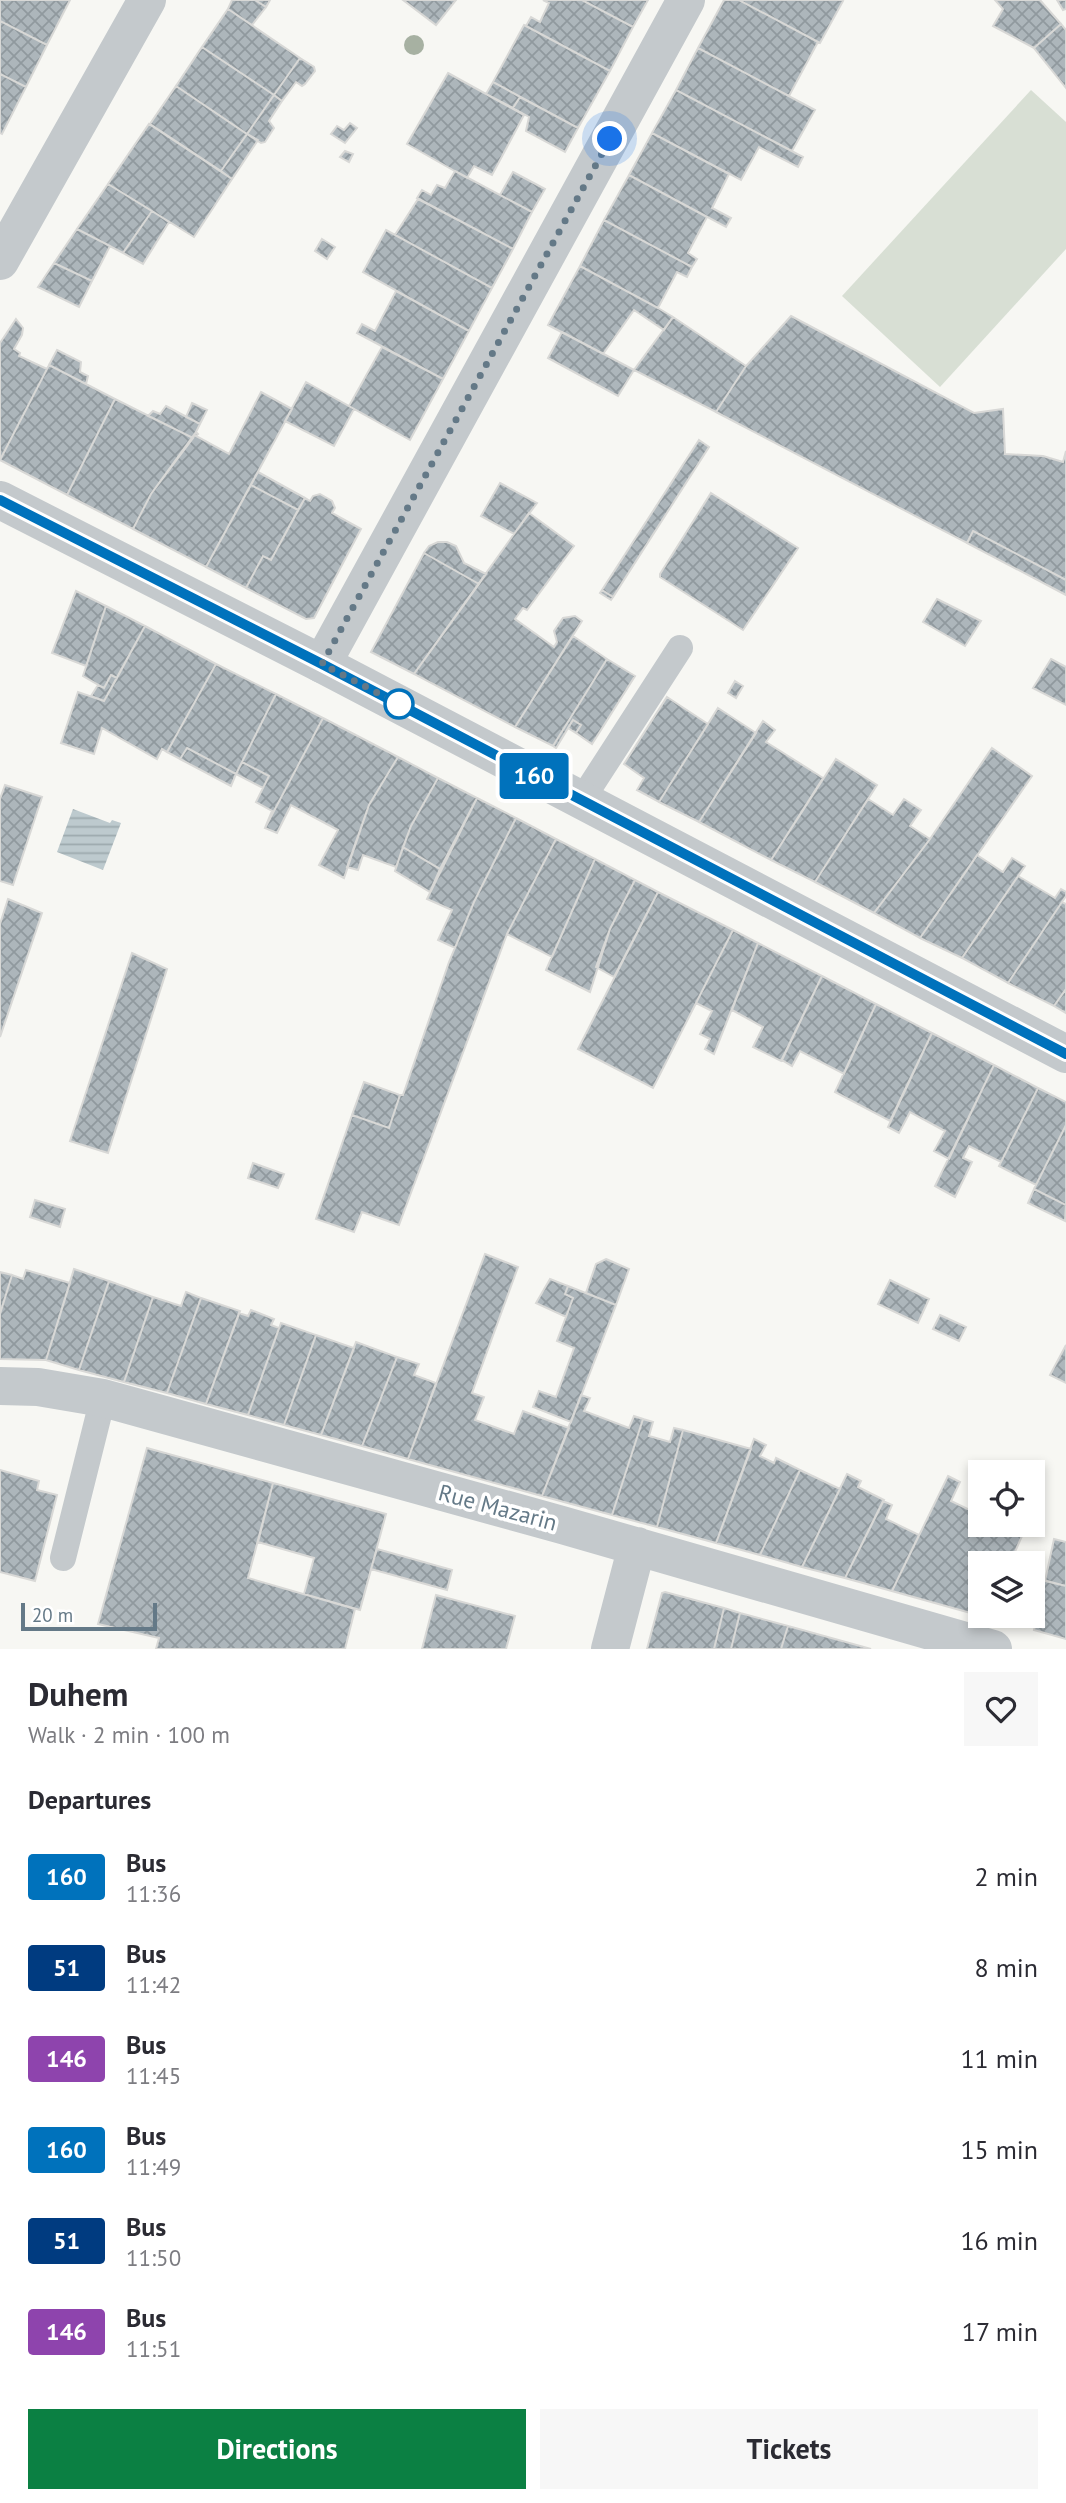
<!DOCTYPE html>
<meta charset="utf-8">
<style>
body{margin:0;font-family:"PT Sans",sans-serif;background:#f7f7f7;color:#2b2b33;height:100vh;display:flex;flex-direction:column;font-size:26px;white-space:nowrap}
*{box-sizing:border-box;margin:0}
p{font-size:23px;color:#7c7c81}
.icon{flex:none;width:38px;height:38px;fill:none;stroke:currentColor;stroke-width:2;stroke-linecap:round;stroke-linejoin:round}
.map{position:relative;height:1649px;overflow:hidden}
.side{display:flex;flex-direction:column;background:#fff;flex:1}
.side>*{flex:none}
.badge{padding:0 14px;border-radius:5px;font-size:24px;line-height:46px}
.controls{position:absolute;left:968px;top:1460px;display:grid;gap:14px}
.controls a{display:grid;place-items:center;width:77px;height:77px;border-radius:0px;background:#fff;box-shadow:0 4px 10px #0003;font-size:35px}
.scale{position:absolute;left:21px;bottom:18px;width:136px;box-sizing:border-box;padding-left:7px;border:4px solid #647987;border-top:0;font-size:19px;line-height:24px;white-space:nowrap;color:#647987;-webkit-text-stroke:5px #fff;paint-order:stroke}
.you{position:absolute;width:35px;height:35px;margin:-18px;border:5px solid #fff;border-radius:50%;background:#1a73e8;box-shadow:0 0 0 10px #1a73e833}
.map>.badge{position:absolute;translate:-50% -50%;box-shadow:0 0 0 4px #fff}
h2{padding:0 28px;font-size:26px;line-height:63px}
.round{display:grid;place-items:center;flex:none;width:74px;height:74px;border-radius:0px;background:#f7f7f7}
.headline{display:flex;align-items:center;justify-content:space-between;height:119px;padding:0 28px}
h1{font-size:33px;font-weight:600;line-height:52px}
.primary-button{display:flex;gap:14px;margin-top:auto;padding:14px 28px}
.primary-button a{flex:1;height:80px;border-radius:0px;background:#0b8043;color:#fff;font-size:28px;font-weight:600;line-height:80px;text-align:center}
.primary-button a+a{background:#f7f7f7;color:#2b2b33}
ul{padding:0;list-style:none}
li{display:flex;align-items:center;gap:21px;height:91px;padding:0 28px}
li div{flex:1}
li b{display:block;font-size:26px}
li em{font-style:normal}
li .badge{min-width:77px;font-weight:700;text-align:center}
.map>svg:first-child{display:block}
.pitch{fill:#d8dfd4}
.water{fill:url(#water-rules)}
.building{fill:url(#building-cross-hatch);stroke:#d8d8d6;stroke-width:2}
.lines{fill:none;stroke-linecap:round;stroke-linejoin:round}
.service{stroke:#c4c9cc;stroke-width:26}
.minor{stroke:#c4c9cc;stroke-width:38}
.tertiary{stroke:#c4c9cc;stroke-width:38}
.tree{fill:#a7b1a2}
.line-casing{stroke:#fff;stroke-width:16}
.line{stroke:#0072bc;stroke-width:10}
.walk{stroke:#647987;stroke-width:7;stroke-dasharray:0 12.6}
.stop-dot{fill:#fff;stroke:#0072bc;stroke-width:3.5}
.labels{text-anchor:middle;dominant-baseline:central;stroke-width:7;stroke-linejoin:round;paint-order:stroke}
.street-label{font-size:23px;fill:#647987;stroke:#fff}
</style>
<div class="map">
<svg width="1066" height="1649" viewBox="0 0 1066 1649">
<defs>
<pattern id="water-rules" width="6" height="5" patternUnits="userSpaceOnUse" patternTransform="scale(1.75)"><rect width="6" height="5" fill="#bdcace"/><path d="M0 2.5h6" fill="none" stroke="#9da9ad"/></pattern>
<pattern id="building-cross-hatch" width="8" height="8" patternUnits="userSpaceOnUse" patternTransform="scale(1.75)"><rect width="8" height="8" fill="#adb6bb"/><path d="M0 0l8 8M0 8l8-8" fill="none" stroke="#90999e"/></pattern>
</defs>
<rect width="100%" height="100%" fill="#f7f7f3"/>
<!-- pitch -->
<path class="pitch" d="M1031,90L1066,122V249L940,387L842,296Z"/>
<!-- water -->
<path class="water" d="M73,809L110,823L112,820L121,823L103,870L57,852Z"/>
<!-- building -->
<path class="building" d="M0,0H70L47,45L0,21Z
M232,0H255L266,7L252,25L228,9Z
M255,0H270L266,7Z
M403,0H456L436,25Z
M543,0H582L633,27L610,71L526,26L531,17L540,22L549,3Z
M582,0H648L633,27Z
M724,0H739L818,42L789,96L698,48Z
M739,0H841L843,1L820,43Z
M995,0H1040L1061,24L1034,48L993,26L1003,9Z
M1057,0H1066V9L1063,10Z
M228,9L300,58L274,95L202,47Z
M0,21L47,45L26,87L0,74Z
M1061,24L1066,30V88L1034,48Z
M524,25L610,71L578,128L493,82Z
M202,47L274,95L247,134L176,86Z
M698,48L815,110L792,151L676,90Z
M300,58L314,67L315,71L305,84L302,86L296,82L282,101L274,95Z
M448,73L524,115L492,175L474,166L467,178L407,144Z
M0,74L26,87L2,134L0,133Z
M493,82L520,97L513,108L486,94Z
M176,86L247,134L221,171L150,124Z
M676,90L803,157L798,167L759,147L741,180L652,133Z
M274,95L282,101L269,121L274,128L265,142L261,143L247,134Z
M520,97L578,128L565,152L526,131L529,117L513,108Z
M350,123L357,128L345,143L331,134L337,126L344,130Z
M149,124L232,179L194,237L108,184Z
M652,133L729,174L712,208L731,218L726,227L629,175Z
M247,134L258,140L232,179L221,171Z
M345,151L353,154L349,162L340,157Z
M455,171L532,212L513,249L417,198L422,190L431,195L437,185L445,188Z
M513,172L545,189L532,212L500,195Z
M629,175L707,217L688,253L697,259L692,267L604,220Z
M108,184L152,211L123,253L77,229Z
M418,199L513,249L492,288L395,235Z
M152,211L169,222L143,264L123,253Z
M604,220L692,267L687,277L677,272L658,308L580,266Z
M77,229L110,246L92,281L54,263Z
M386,230L492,288L469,331L363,272Z
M322,239L335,247L327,259L315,251Z
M54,263L92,281L79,307L38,287Z
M580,266L658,308L673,317L664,330L634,310L603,354L548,325Z
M396,291L469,331L443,379L357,333L362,324L375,331Z
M791,316L974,413L1003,409L1005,454L1043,456L1063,462L1066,451V580L973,531L967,543L716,412L746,366Z
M673,317L746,366L716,412L634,370Z
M16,319L23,328L22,335L14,349L20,353L19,356L47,369L0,460V343Z
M562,332L634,370L618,396L548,358Z
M382,347L443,379L410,440L349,406Z
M57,350L81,362L80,372L88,376L86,384L49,365Z
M49,365L115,399L67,495L0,460Z
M306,382L354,409L334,446L285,421Z
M261,392L292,409L206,567L133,529L151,494L196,432L198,434L196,436L229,454Z
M115,399L193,438L151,494L133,529L67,495Z
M192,403L207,410L200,424L186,417Z
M166,406L200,424L193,438L148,416L153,411L160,414Z
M699,440L709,447L613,597L602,590Z
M258,472L305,498L298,510L251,485Z
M500,483L537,503L514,534L481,516Z
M251,485L298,510L271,560L263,556L246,588L206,567Z
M711,493L798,548L743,630L660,577V574Z
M320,494L332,501L335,508L332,513L361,529L314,618L306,619L246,588L263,556L271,560L305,498L310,501L313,496Z
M529,513L574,546L527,610L523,608L515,619L554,647L557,642L554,631L563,618L575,616L582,621L515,727L414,674Z
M973,531L1066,580V595L967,543Z
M438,542H447L456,546L464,563L486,574L479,584L424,553L429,546Z
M424,553L479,584L414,674L371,652Z
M602,590L613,597L611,600L600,593Z
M76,591L106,606L86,666L52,653Z
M937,599L981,621L965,646L923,622Z
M106,606L145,626L117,678L111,675L104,688L83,676Z
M145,626L216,664L167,752L162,749L157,759L102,728L94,754L61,743L78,692L104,701Z
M573,636L607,659L553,746L515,727Z
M607,659L635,676L592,744L576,733L581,725L573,720L556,748L553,746Z
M1051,659L1066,667V705L1033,688Z
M216,664L276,694L236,774L187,748L180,759L167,752Z
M111,675L117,678L104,701L91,696L98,685L104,688Z
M735,681L743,686L736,698L728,693Z
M276,694L323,718L265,828L272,811L256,802L269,776L242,762Z
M667,697L708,724L659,802L637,790L644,778L624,764Z
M718,708L756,733L699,822L659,802Z
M323,718L398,757L369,805L344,878L319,865L338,830L291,805L277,833L265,828Z
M573,720L581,725L576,733L568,728Z
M763,721L775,730L766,742L823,778L771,860L699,822Z
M187,748L236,774L231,786L180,759Z
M992,748L1032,776L920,938L874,913L930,839Z
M398,757L438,778L411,826L396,867L363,855L358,870L347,867L369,805Z
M836,759L877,785L815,882L771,860Z
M242,762L269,776L263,788L236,774Z
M438,778L477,798L440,869L403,847L411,826Z
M5,785L42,797L13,885L0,881V799Z
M477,798L516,818L474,902L455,948L438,940L452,910L427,899Z
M868,799L893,815L904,799L921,810L910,826L930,839L874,913L815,882Z
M516,818L556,839L507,934L399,1225L362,1212L354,1232L316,1219L352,1115L389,1128L400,1095H403L449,962L474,902Z
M556,839L595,859L552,957L507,934Z
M403,847L440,869L430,892L395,871Z
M977,855L1003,872L1012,858L1025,866L962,958L920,938Z
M595,859L635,880L610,929L590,992L546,970Z
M1018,876L1055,898L1061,889L1066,892V896L1008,983L962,958Z
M635,880L658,892L614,977L596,967L610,929Z
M658,892L733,930L653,1088L578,1049Z
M8,899L42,913L0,1037V924Z
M1062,902L1066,904V989L1054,1006L1008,983Z
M733,930L758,943L714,1054L705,1049L710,1039L700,1034L712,1011L696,1003Z
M758,943L822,976L781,1061L753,1047L763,1027L732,1010Z
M132,953L167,969L108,1153L70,1141Z
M822,976L876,1004L844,1074L800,1051L792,1066L782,1060Z
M1066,989V1013L1054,1006Z
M876,1004L932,1033L890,1121L835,1092Z
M932,1033L994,1065L949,1159L934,1151L945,1131L910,1112L899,1133L888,1127Z
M994,1065L1038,1088L1001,1162L969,1146L963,1158L972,1162L955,1197L935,1186Z
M364,1082L400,1095L389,1128L352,1115Z
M1038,1088L1066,1102V1125L1036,1185L999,1166Z
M1066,1125V1205L1034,1189Z
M253,1163L284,1174L278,1188L248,1178Z
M1034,1189L1066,1205L1065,1221L1028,1203Z
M35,1200L65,1209L60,1227L30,1217Z
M485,1254L518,1267L472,1393L484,1397L475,1420L514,1434L523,1411L569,1428L542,1496L408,1459Z
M606,1259L629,1269L616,1305L586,1293L596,1264Z
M74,1269L109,1281L79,1370L46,1360Z
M26,1270L70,1283L46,1360L0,1359V1314L12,1275L23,1279Z
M0,1272L12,1275L0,1314Z
M550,1279L568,1286L565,1294L573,1298L566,1317L536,1303Z
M890,1280L929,1299L918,1323L878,1304Z
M109,1281L153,1297L124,1382L79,1370Z
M568,1286L616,1305L571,1422L533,1407L539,1391L556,1397L574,1348L557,1341L573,1298L565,1294Z
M186,1292L201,1298L167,1393L124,1382L153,1297L181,1306Z
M201,1298L240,1311L206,1404L167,1393Z
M251,1310L274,1319L271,1325L279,1328L248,1415L206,1404L239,1313L248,1316Z
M940,1315L966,1327L959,1341L933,1329Z
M281,1323L316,1335L284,1425L248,1415Z
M316,1335L354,1348L321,1435L284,1425Z
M356,1342L397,1357L362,1446L321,1435Z
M1066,1345V1383L1050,1375Z
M397,1357L419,1364L414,1375L436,1383L408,1459L362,1446Z
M581,1395L590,1398L584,1411L629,1428L634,1416L643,1419L612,1515L542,1496Z
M643,1419L653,1422L649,1436L670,1442L674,1428L683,1430L657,1527L612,1515Z
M683,1430L751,1449L716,1543L657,1527Z
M754,1439L766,1445L760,1456L774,1463L776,1458L800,1470L760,1555L716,1543Z
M147,1448L273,1483L248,1578L355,1609L345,1649H156L159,1638L98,1624Z
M0,1470L39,1481L37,1490L57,1495L35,1581L0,1572Z
M800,1470L840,1489L802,1567L760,1555Z
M847,1474L861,1481L858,1487L884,1500L845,1578L802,1567Z
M948,1476L960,1482L951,1501L978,1514L980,1509V1524H1012L1008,1531L1022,1536L1010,1563H980V1615H986L985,1617L892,1591Z
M273,1483L386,1514L360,1610L304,1594L314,1558L258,1542Z
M883,1501L892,1505L886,1519L919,1535L892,1591L845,1578Z
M1054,1539L1066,1542V1586L1045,1581Z
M377,1549L452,1570L447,1590L371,1569Z
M1032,1577L1066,1586V1639L1034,1630L1041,1602L1032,1600Z
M665,1592L724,1608L714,1649H647L662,1593Z
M436,1595L515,1616L506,1649H422Z
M724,1608L740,1613L731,1649H714Z
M740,1613L788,1626L781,1649H731Z
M986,1615H1010L1008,1623L985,1617Z
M788,1626L871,1649H781Z"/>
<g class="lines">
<!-- service -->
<path class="service" d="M581,801L680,648
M63,1558L103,1398"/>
<!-- minor -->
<path class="minor" d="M0,261L147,0
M322,664L686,0
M0,1386L38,1387L103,1398L562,1525L993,1649
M610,1649L637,1546"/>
<!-- tertiary -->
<path class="tertiary" d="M0,500L322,664L1066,1054"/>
</g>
<!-- trees -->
<circle class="tree" cx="414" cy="45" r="10"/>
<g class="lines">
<defs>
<path id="line" d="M0,500L322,664L1066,1054"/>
</defs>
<!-- line casing -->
<use href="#line" class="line-casing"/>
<!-- line -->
<use href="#line" class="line"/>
<!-- walk -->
<path class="walk" d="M399,704L322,664L610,139"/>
</g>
<!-- markers -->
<circle class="stop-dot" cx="399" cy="704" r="14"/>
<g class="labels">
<!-- street labels -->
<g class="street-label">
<text transform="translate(498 1507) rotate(15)">Rue Mazarin</text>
</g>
</g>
</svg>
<div class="controls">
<a><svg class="icon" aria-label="locate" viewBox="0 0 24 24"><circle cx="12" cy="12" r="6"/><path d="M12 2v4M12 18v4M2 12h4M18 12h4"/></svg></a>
<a><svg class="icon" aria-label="layers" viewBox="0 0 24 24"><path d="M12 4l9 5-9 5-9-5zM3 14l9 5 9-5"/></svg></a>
</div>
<div class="scale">20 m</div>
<div class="you" style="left:610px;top:139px"></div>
<b class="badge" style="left:534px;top:776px;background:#0072bc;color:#fff">160</b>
</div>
<section class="side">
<div class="headline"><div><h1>Duhem</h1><p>Walk · 2 min · 100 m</p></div><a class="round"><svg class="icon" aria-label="heart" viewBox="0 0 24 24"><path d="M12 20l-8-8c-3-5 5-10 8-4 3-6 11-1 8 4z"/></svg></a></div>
<h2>Departures</h2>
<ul>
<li><span class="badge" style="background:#0072bc;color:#fff">160</span><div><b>Bus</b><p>11:36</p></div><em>2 min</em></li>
<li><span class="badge" style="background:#003b80;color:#fff">51</span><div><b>Bus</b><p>11:42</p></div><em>8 min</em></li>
<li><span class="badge" style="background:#8e44ad;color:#fff">146</span><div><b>Bus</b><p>11:45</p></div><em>11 min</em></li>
<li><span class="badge" style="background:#0072bc;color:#fff">160</span><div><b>Bus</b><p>11:49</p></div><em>15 min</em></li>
<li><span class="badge" style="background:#003b80;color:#fff">51</span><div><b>Bus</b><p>11:50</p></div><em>16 min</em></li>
<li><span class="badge" style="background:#8e44ad;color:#fff">146</span><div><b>Bus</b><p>11:51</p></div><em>17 min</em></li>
</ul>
<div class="primary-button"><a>Directions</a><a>Tickets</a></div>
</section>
